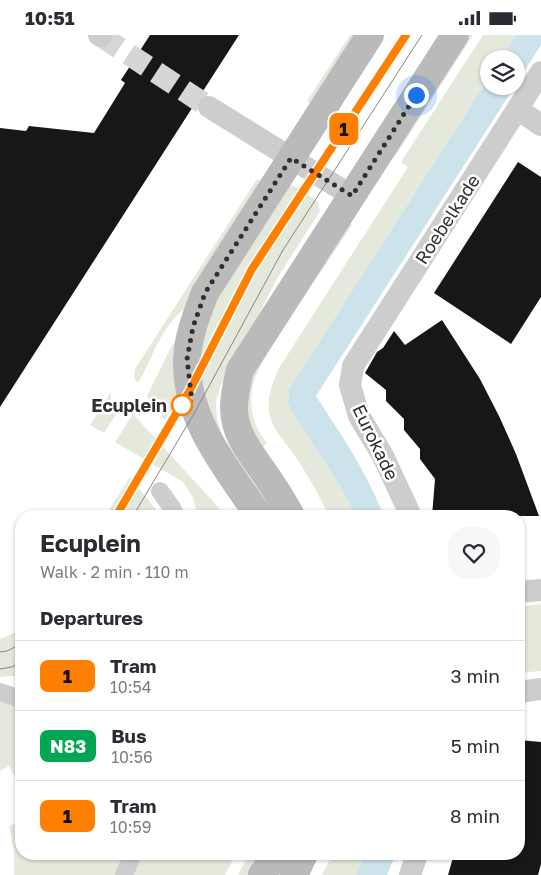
<!DOCTYPE html>
<meta charset="utf-8">
<style>
body{margin:0;font-family:"Golos Text",sans-serif;background:#f7f7f7;color:#2b2b33;height:100vh;display:flex;flex-direction:column;font-size:19px;white-space:nowrap}
*{box-sizing:border-box;margin:0}
p{font-size:16px;color:#7c7c81}
.icon{flex:none;width:28px;height:28px;fill:none;stroke:currentColor;stroke-width:2;stroke-linecap:round;stroke-linejoin:round}
.map{position:relative;flex:1;overflow:hidden}
.details{position:absolute;left:15px;top:475px;width:510px;height:350px;display:flex;flex-direction:column;background:#fff;border-radius:20px;box-shadow:0 1px 4px #0004}
.details>*{flex:none}
.badge{padding:0 10px;border-radius:8px;font-size:18px;line-height:32px}
.controls{position:absolute;left:480px;top:15px;display:grid;gap:10px}
.controls a{display:grid;place-items:center;width:45px;height:45px;border-radius:50%;background:#fff;box-shadow:0 1px 4px #0004;font-size:25px}
.you{position:absolute;width:25px;height:25px;margin:-12px;border:4px solid #fff;border-radius:50%;background:#1a73e8;box-shadow:0 0 0 8px #1a73e833}
.map>.badge{position:absolute;translate:-50% -50%;box-shadow:0 0 0 2px #fff}
h2{padding:0 25px;font-size:19px;line-height:45px}
.round{display:grid;place-items:center;flex:none;width:52px;height:52px;border-radius:20px;background:#f7f7f7}
.summary{display:flex;align-items:center;justify-content:space-between;height:85px;padding:0 25px}
h1{font-size:24px;font-weight:700;line-height:38px}
ul{padding:0;list-style:none}
li{display:flex;align-items:center;gap:15px;height:70px;padding:0 25px;border-top:1px solid #e1e1e2}
li div{flex:1}
li b{display:block;font-size:19px}
li em{font-style:normal}
li .badge{min-width:55px;font-weight:700;text-align:center}
.status{display:flex;justify-content:space-between;align-items:center;height:35px;padding:0 25px;background:#fff;direction:ltr}
.status svg{height:14px;fill:currentColor}
.map>svg:first-child{display:block}
.green{fill:#e5e9dc}
.water{fill:#cce3eb}
.building{fill:#171717}
.lines{fill:none;stroke-linecap:round;stroke-linejoin:round}
.minor-tunnel{stroke:#d6d6d6;stroke-width:22;stroke-dasharray:22 11;stroke-linecap:butt}
.pedestrian{stroke:#cdcdcd;stroke-width:18}
.minor{stroke:#cdcdcd;stroke-width:22}
.secondary{stroke:#bababa;stroke-width:28}
.tram{stroke:#858585;stroke-width:1}
.line-casing{stroke:#fff;stroke-width:11}
.line{stroke:#ff7f00;stroke-width:8}
.walk{stroke:#303030;stroke-width:5;stroke-dasharray:0 9}
.stop-dot{fill:#fff;stroke:#ff7f00;stroke-width:2.5}
.labels{text-anchor:middle;dominant-baseline:central;stroke-width:5;stroke-linejoin:round;paint-order:stroke}
.street-label{font-size:18px;fill:#303030;stroke:#fff}
.stop-label{font-size:18px;font-weight:bold;fill:#303030;stroke:#fff;text-anchor:end}
</style>
<div class="status"><b>10:51</b><svg viewBox="0 0 49 12"><path d="M0 12V9h3v3zM5 12V6h3v6zM10 12V3h3v9zM15 12V0h3v12zM26 1h20v11H26zM47 4h2v5h-2z"/></svg></div>
<div class="map">
<svg width="541" height="840" viewBox="0 0 541 840">
<rect width="100%" height="100%" fill="#fff"/>
<!-- green -->
<path class="green" d="M350,0H358L313,70L307,66Z
M463,0H473L394,123L390,124Z
M483,0H516L500,24H489V42L289,354L288,367L290,374L341,453L355,481H329C320,463 310,444 299,427C290,412 274,398 270,381C265,364 273,348 279,333L408,132L401,127Z
M257,144L263,147L185,273C158,296 155,320 138,348L134,343L135,334Z
M289,150L296,152L318,167L320,176L275,247L248,302L228,336L220,352L216,367L217,384L223,403L206,374L198,321L208,272Z
M346,185L352,190C329,225 305,260 282,296C271,314 256,333 252,354C249,374 254,393 267,408L260,414L246,388L248,347Z
M176,305L180,361L165,385L147,361L171,312Z
M111,357V369L117,378L104,398L90,390Z
M133,379L219,473L224,481H197L193,462L183,447L115,407Z
M130,442L161,481H105Z
M541,569V636L519,638V572Z
M21,595V640L0,642V604Z
M0,666L21,671V753L9,731L0,736Z
M21,785V819H126L117,840H14V816L9,791Z
M141,819H236L225,840H132Z
M249,819H268L250,840H238Z
M333,819H365L356,840H322Z"/>
<!-- water -->
<path class="water" d="M516,0H541V10L516,49V24H500Z
M489,42V51H515L316,361C341,399 367,438 384,481H355L341,453L290,374L288,367L289,354Z
M365,819H396L387,840H356Z"/>
<!-- building -->
<path class="building" d="M150,0H239L0,372V93L26,96L29,91L94,98L125,48L121,45Z
M518,127L541,142V262L511,309L434,258Z
M442,285L480,344L499,381L516,419L539,481H432L435,444L420,424V414L404,395V384L386,366V355L365,338L377,317L383,313L394,296L405,310Z
M519,705L541,707V829L538,840H448L454,819H519Z"/>
<g class="lines">
<!-- minor-tunnel -->
<path class="minor-tunnel" d="M101,1L209,72"/>
<!-- pedestrian -->
<path class="pedestrian" d="M160,456L172,473L176,481
M0,657L21,664
M124,840L133,819"/>
<!-- minor -->
<path class="minor" d="M99,0L101,1
M209,72L352,161
M517,74L541,90
M411,481L383,421L359,381L350,350L353,331L541,37
M519,557L541,555
M519,657L541,654
M410,840L417,819"/>
<!-- secondary -->
<path class="secondary" d="M259,481C227,433 185,385 187,324C188,301 197,279 205,258L370,0
M291,481C285,470 278,458 271,448C256,424 234,403 234,373C234,360 237,348 240,335L455,0
M262,840L277,819
M294,840L304,819"/>
<!-- tram -->
<path class="tram" d="M116,481L190,355L252,234L406,0
M133,481L195,377L283,215L422,0
M0,617L7,616L21,609
M0,634L12,632L21,627"/>
</g>
<g class="lines">
<defs>
<path id="line" d="M116,481L190,355L252,234L406,0"/>
</defs>
<!-- line casing -->
<use href="#line" class="line-casing"/>
<!-- line -->
<use href="#line" class="line"/>
<!-- walk -->
<path class="walk" d="M182,370L192,366L187,324L193,292L205,258L291,123L352,161L416,60"/>
</g>
<!-- markers -->
<circle class="stop-dot" cx="182" cy="370" r="10"/>
<g class="labels">
<!-- street labels -->
<g class="street-label">
<text transform="translate(447 184) rotate(-57)">Roebelkade</text>
<text transform="translate(376 407) rotate(64)">Eurokade</text>
</g>
<!-- stop labels -->
<g class="stop-label">
<text x="167" y="370">Ecuplein</text>
</g>
</g>
</svg>
<div class="controls">
<a><svg class="icon" aria-label="layers" viewBox="0 0 24 24"><path d="M12 4l9 5-9 5-9-5zM3 14l9 5 9-5"/></svg></a>
</div>
<div class="you" style="left:416px;top:60px"></div>
<b class="badge" style="left:344px;top:94px;background:#ff7f00;color:#111">1</b>
<section class="details">
<div class="summary"><div><h1>Ecuplein</h1><p>Walk · 2 min · 110 m</p></div><a class="round"><svg class="icon" aria-label="heart" viewBox="0 0 24 24"><path d="M12 20l-8-8c-3-5 5-10 8-4 3-6 11-1 8 4z"/></svg></a></div>
<h2>Departures</h2>
<ul>
<li><span class="badge" style="background:#ff7f00;color:#111">1</span><div><b>Tram</b><p>10:54</p></div><em>3 min</em></li>
<li><span class="badge" style="background:#00a651;color:#fff">N83</span><div><b>Bus</b><p>10:56</p></div><em>5 min</em></li>
<li><span class="badge" style="background:#ff7f00;color:#111">1</span><div><b>Tram</b><p>10:59</p></div><em>8 min</em></li>
</ul>
</section>
</div>
